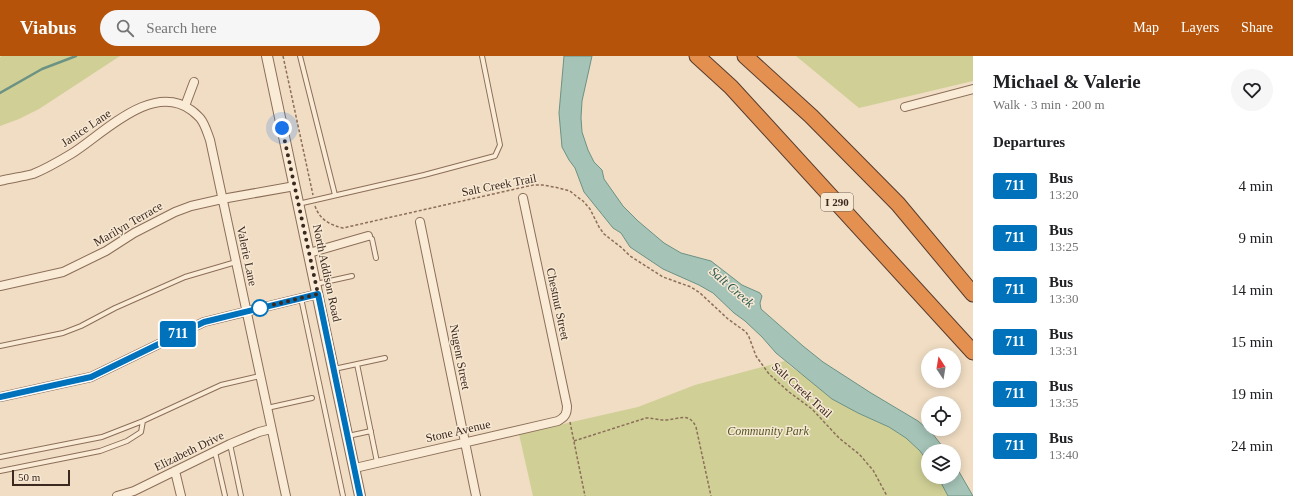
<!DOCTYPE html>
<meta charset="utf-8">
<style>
body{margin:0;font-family:Georgia,serif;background:#f6f6f6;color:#202124;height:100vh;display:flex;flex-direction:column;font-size:15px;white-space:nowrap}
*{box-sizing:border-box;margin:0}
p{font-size:13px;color:#757577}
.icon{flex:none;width:22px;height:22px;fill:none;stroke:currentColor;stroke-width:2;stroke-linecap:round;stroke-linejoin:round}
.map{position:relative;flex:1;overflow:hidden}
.side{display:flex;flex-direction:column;background:#fff;width:320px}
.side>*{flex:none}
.badge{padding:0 8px;border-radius:3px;font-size:14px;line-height:26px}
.needle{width:26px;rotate:348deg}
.tools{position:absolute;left:921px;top:292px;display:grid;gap:8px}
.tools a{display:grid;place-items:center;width:40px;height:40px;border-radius:50%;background:#fff;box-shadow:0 2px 10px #0003;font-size:20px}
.scale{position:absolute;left:12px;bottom:10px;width:58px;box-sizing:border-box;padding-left:4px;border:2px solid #3b281e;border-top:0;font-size:11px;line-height:14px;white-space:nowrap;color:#3b281e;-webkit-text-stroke:3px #f7e8d3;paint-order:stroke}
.you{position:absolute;width:20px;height:20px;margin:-10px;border:3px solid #fff;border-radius:50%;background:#1a73e8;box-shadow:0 0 0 6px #1a73e833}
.map>.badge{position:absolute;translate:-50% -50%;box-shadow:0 0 0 2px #fff}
h2{padding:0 20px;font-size:15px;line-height:36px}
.round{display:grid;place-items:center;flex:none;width:42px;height:42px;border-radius:21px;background:#f6f6f6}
.overview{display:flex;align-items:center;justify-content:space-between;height:68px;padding:0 20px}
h1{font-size:19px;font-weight:800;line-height:30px}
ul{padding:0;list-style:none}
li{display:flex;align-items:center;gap:12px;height:52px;padding:0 20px}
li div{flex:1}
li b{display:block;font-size:15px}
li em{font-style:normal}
li .badge{min-width:44px;font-weight:700;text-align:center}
header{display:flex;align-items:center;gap:24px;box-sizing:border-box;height:56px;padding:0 20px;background:#b45309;color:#fff}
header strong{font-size:19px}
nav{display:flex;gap:22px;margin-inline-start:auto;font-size:14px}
.search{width:280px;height:36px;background:#f6f6f6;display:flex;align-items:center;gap:10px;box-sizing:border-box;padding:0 14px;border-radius:22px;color:#757577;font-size:15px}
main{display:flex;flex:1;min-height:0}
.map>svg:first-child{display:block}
.green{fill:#cfcf96}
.water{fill:#a5c3b7;stroke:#6c9284}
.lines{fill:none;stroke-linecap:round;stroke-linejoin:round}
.stream{stroke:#6c9284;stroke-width:2.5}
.service-casing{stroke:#8c6e59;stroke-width:6}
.minor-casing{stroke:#8c6e59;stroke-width:10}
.tertiary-casing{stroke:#8c6e59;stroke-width:12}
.motorway-casing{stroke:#593c2d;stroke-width:17}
.path{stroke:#8c6e59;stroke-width:1.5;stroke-dasharray:3 2;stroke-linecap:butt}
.service{stroke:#faebd7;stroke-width:4}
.minor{stroke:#faebd7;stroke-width:8}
.tertiary{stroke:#faebd7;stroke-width:10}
.motorway{stroke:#e49050;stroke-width:15}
.line-casing{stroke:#fff;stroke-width:9}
.line{stroke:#0072bc;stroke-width:6}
.walk{stroke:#3b281e;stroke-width:4;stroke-dasharray:0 7.2}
.stop-dot{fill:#fff;stroke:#0072bc;stroke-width:2}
.labels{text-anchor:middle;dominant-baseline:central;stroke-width:3;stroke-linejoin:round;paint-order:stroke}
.shield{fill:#f7e8d3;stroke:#736254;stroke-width:1}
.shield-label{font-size:11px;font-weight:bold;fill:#3b281e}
.street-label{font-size:12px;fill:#3b281e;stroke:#f7e8d3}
.park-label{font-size:12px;font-style:italic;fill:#525823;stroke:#f7e8d3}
.water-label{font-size:13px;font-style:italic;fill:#2c5b52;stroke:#f7e8d3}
</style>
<header>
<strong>Viabus</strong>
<div class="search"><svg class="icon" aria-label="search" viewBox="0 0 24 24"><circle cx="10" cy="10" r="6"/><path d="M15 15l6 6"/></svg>Search here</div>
<nav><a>Map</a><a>Layers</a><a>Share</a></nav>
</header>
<main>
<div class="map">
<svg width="973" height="440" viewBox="0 0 973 440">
<rect width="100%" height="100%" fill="#f0ddc3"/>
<!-- green -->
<path class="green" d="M2,0H120L39,53L19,63L0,70V1Z
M796,0H973V25L859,52Z
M785,305L791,311L858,357L889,371L906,382L920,395L928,406V421H938L948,440H533L519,378L638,351L695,329Z"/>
<!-- water -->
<path class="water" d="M564,0H592L582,45L581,62L582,76L588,94L594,106L602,114L604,123L623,150L638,165L664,187L681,197L711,205L742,229L760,237L762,240L760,247L761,253L803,290L823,306L871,337L918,365L932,377L946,395H928V406L920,395L906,382L889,371L858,357L832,343L776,297L762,281L745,265L734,257L713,237L699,229L663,213L630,191L621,177L613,172L584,136L575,112L569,104L562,91L559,57Z
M954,407L973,440H948L938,421H954Z"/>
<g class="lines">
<!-- stream -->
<path class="stream" d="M0,37L42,13L76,0"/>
<defs>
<path id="service" d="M300,0L335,139
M298,148L424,119L495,100L500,89L482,0
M368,180L372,183L376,202
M316,228L352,220
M301,242L343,440
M0,290L63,277L81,270L115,252L185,221L236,206
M357,308L377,406
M334,313L385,302
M267,352L312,342
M348,380L371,375
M230,388L241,440
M215,396L225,440
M0,401L102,381L143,365L221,329L260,320
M0,415L100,395L127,385L141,376L143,365"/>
<path id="minor" d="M185,50L194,26
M905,51L973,33
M0,125C11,122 22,121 33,118C43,114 61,104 71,98C102,79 152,25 191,54C194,56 197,59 200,62C205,68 207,76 210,84L286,440
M420,166L476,440
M309,197L368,180
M0,230L63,216L106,195L134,177L175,156L191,150L222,143L295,130
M0,341L91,321L204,266L318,238
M355,412L558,365C565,361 567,358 567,350L523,142
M175,415L181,440
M117,440L134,435L230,388L259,376L271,373"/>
<path id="tertiary" d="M267,0L360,440"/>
<path id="motorway" d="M697,0L731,31L973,296
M745,0L811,60L898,148L973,238"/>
</defs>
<!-- service casing -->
<use href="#service" class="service-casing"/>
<!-- minor casing -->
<use href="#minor" class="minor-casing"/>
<!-- tertiary casing -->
<use href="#tertiary" class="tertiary-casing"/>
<!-- motorway casing -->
<use href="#motorway" class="motorway-casing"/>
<!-- path -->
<path class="path" d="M283,0L313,139
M315,150C320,164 330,169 343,172L533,129H543L559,132L570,135L576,140L583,145L590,153L599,171L604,178L622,192L630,200L663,221L691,231L700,237L728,263L746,276L749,281L756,300L769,318L789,336L812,353L839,382L859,398L873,414L887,440
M570,366L585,440
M574,385L646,362C653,362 659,364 665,364C678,364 689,355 696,371L711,440"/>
<!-- service -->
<use href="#service" class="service"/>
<!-- minor -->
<use href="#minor" class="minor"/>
<!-- tertiary -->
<use href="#tertiary" class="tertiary"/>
<!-- motorway -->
<use href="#motorway" class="motorway"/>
</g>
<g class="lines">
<defs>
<path id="line" d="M0,341L91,321L204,266L318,238L360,440"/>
</defs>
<!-- line casing -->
<use href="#line" class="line-casing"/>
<!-- line -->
<use href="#line" class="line"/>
<!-- walk -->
<path class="walk" d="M260,252L318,238L282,72"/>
</g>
<!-- markers -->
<circle class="stop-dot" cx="260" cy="252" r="8"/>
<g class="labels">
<!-- shield labels -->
<rect class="shield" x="821" y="137" width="32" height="18" rx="3"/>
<g class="shield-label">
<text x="837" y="146">I 290</text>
</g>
<!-- street labels -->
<g class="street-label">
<text transform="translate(86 72) rotate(-34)">Janice Lane</text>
<text transform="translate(499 129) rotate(-11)">Salt Creek Trail</text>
<text transform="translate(128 168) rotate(-30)">Marilyn Terrace</text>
<text transform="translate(247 200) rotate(78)">Valerie Lane</text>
<text transform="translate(327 217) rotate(78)">North Addison Road</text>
<text transform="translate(558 248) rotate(78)">Chestnut Street</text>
<text transform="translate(460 301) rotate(79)">Nugent Street</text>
<text transform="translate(802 334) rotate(42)">Salt Creek Trail</text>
<text transform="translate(458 375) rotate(-13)">Stone Avenue</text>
<text transform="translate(189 395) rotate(-26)">Elizabeth Drive</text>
</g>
<!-- park labels -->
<g class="park-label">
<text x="768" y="375">Community Park</text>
</g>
<!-- water labels -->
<g class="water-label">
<text transform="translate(732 231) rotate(41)">Salt Creek</text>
</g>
</g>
</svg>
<div class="tools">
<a><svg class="needle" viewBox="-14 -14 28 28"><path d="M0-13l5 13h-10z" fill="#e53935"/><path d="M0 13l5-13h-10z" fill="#757577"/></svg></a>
<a><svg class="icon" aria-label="locate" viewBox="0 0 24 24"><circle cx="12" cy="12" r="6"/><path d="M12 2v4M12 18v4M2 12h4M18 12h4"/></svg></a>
<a><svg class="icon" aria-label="layers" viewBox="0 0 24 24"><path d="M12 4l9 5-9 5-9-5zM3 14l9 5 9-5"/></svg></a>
</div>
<div class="scale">50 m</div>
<div class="you" style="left:282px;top:72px"></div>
<b class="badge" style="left:178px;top:278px;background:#0072bc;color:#fff">711</b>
</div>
<section class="side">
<div class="overview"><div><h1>Michael &amp; Valerie</h1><p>Walk · 3 min · 200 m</p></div><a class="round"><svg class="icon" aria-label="heart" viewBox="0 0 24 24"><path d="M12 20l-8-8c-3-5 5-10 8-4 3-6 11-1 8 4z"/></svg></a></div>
<h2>Departures</h2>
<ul>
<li><span class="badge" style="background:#0072bc;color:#fff">711</span><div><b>Bus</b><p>13:20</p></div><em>4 min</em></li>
<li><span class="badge" style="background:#0072bc;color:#fff">711</span><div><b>Bus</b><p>13:25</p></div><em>9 min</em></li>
<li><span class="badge" style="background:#0072bc;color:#fff">711</span><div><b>Bus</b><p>13:30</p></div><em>14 min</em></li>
<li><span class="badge" style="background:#0072bc;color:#fff">711</span><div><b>Bus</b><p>13:31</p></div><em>15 min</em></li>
<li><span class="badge" style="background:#0072bc;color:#fff">711</span><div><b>Bus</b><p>13:35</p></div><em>19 min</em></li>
<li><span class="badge" style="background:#0072bc;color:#fff">711</span><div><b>Bus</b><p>13:40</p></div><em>24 min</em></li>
</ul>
</section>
</main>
